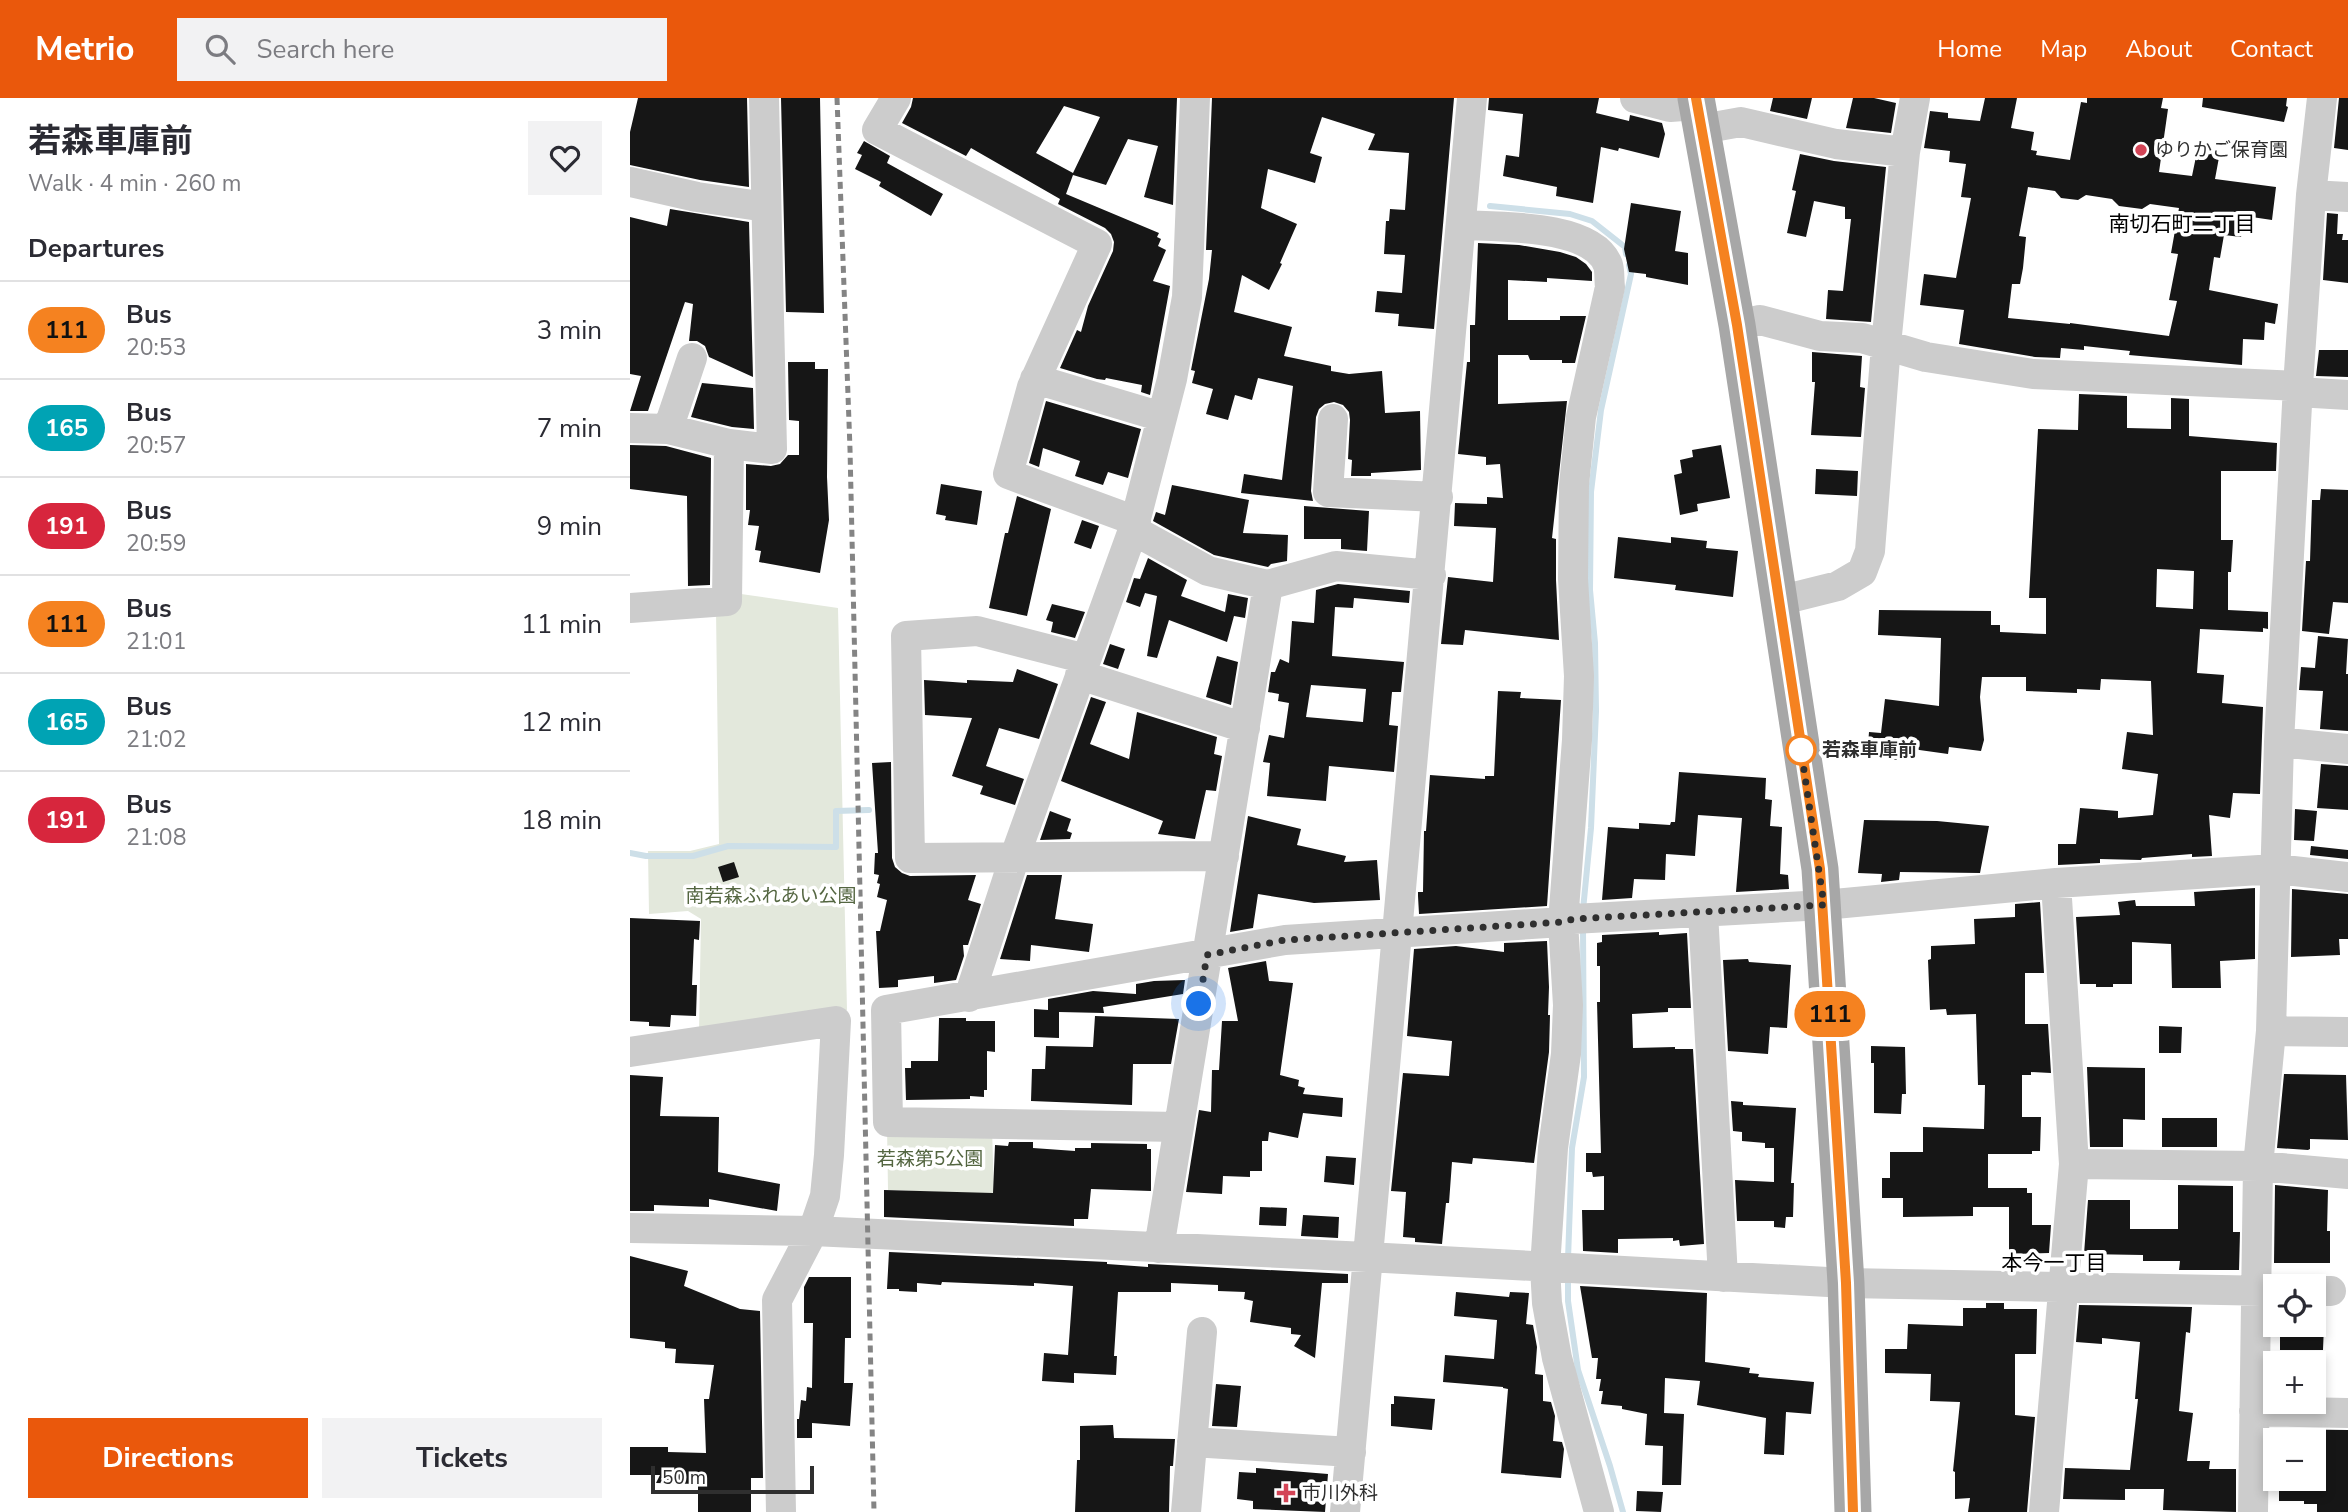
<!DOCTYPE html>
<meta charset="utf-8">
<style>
body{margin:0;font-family:"Nunito Sans","Noto Sans JP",sans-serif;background:#f2f2f3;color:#2b2b33;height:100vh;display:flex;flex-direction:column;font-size:26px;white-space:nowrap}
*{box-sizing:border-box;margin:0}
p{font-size:23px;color:#7c7c81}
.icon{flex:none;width:38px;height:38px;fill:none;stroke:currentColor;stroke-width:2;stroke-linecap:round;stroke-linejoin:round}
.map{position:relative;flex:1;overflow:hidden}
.panel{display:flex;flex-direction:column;background:#fff;width:630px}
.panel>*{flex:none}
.badge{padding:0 14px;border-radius:23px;font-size:24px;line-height:46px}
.controls{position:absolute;left:1633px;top:1176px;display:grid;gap:14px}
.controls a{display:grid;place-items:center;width:63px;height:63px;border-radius:0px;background:#fff;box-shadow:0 4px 10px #0003;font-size:35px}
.scale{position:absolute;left:21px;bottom:18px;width:163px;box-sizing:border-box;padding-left:7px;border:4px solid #2f2f2f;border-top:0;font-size:19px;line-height:24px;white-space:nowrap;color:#2f2f2f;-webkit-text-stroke:5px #fff;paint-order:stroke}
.you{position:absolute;width:35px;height:35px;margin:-18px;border:5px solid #fff;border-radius:50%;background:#1a73e8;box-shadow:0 0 0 10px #1a73e833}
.map>.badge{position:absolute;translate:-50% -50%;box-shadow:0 0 0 4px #fff}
h2{padding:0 28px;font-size:26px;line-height:63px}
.round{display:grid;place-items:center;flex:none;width:74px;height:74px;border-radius:0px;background:#f2f2f3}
.summary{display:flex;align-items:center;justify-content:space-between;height:119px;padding:0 28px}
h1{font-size:33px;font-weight:700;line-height:52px}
.action{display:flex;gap:14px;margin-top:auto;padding:14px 28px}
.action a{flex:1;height:80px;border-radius:0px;background:#ea580c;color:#fff;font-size:28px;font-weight:700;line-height:80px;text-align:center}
.action a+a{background:#f2f2f3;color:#2b2b33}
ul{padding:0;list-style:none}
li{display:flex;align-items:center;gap:21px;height:98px;padding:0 28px;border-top:2px solid #e1e1e2}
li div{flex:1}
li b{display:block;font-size:26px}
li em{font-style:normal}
li .badge{min-width:77px;font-weight:700;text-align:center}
header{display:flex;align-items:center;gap:42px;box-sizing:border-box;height:98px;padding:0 35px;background:#ea580c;color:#fff}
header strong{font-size:33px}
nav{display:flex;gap:38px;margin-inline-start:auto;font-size:24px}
.search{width:490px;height:63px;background:#f2f2f3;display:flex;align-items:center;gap:18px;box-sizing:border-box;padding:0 24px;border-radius:0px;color:#7c7c81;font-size:26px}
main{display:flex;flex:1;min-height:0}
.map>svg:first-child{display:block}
.green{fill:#e3e8dc}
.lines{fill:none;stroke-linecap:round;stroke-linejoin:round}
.stream{stroke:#cddfe8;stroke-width:6}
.building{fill:#161616;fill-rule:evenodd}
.minor{stroke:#ccc;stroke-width:30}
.major{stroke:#a7a7a7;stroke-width:37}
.rail{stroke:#848484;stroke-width:5;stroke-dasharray:7 5;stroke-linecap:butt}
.line-casing{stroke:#fff;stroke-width:16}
.line{stroke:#f58220;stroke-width:10}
.walk{stroke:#2f2f2f;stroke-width:7;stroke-dasharray:0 12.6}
.poi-dot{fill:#d34456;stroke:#fff;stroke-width:2.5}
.stop-dot{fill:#fff;stroke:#f58220;stroke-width:3.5}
.labels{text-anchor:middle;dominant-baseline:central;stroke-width:7;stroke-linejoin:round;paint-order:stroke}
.poi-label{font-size:19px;fill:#2f2f2f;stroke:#fff;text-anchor:start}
.stop-label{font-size:19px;font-weight:bold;fill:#2f2f2f;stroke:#fff;text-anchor:start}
.park-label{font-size:19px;fill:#546641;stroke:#fff}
.neighbourhood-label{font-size:21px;fill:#000;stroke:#fff}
</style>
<header>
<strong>Metrio</strong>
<div class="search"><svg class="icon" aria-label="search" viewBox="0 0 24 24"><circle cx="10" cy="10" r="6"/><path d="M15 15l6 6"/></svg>Search here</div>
<nav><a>Home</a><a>Map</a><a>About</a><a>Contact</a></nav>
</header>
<main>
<section class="panel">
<div class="summary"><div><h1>若森車庫前</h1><p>Walk · 4 min · 260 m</p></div><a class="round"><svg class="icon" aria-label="heart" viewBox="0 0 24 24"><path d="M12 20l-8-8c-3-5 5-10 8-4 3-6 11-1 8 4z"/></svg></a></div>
<h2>Departures</h2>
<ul>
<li><span class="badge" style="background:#f58220;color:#111">111</span><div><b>Bus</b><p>20:53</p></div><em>3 min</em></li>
<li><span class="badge" style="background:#00a3b4;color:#fff">165</span><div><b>Bus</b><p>20:57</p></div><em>7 min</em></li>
<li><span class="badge" style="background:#d7263d;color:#fff">191</span><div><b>Bus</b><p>20:59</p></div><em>9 min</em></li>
<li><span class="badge" style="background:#f58220;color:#111">111</span><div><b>Bus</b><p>21:01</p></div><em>11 min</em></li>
<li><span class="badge" style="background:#00a3b4;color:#fff">165</span><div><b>Bus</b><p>21:02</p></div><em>12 min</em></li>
<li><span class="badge" style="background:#d7263d;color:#fff">191</span><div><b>Bus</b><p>21:08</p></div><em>18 min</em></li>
</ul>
<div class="action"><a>Directions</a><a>Tickets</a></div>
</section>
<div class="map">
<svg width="1718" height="1414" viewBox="0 0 1718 1414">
<rect width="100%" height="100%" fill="#fff"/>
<!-- green -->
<path class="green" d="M111,496L208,510L217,912L69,934L71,821L58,813L19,816L18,753H60L89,746L86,511Z
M257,1028L362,1030L364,1096L258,1092Z"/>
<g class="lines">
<!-- stream -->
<path class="stream" d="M860,108L940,116L962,123L995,149L996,156
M0,755L16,758H63L98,748L206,749V713L239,712
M953,812L961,730L966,613L965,545L960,492L961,394L971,312L1001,176L999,167
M938,1161L942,1050L954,979L953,830
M938,1179V1203L948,1272L980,1368L993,1414"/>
</g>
<!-- building -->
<path class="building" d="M8,0H117L119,89L70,82L0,67V34Z
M151,0H190L194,215L156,214Z
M283,0H547L543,107L514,99L528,48L498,41L476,87L443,77L436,96L529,135L527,139L531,141L528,148L536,152L523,183L540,188L520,297L511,294L512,287L476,280L475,282L467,281L430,270L447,232L451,234L458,208L483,153L484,144L481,136L475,130L428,106L430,101L341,50L336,58L272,25L281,9ZM434,8L470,19L443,75L406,55Z
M582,0H824L804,231L768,228L769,216L745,214L747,193L772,195L775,157L754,156L756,123H759L760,111L775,112L779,55L738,52L745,36L692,19L680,55L692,59L685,85L638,71L631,110L667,126L650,165L652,166L639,192L612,177L604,214L662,229L654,258L701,268V273L719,276L752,273L755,315L790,313L791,372L741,375V378H721L722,362L718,361L720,322L719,314L713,307L704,304L695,306L689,311L686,319L681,393L683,403L611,395L614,376L652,382L663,288L628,280L622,302L605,297L598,322L576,316L583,291L562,285L565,273L561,272L579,181L582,152H576Z
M859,0H969L966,15L999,23L1000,17L1032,25L1035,36L1029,60L989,50L988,53L971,49L963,105L926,98L927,89L873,78L876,57L889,59L893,16L858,12Z
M1143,0H1182L1177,21L1140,13Z
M1223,0H1244L1266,5L1261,35L1216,30Z
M1355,0H1387L1381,30L1404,34L1401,52L1407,53L1406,57L1440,62L1451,4L1457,5V0H1533L1531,10L1538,11L1529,74L1562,78L1568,49L1590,54L1585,81L1646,89L1642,122L1615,118L1611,139L1594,137L1590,160L1584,159L1579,192L1648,206L1645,226L1635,224L1634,242L1613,241L1612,267L1499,257L1500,253L1454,248V252L1431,250L1430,260L1405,259L1329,246L1334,212L1290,207L1294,176L1326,180L1341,100L1331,99L1336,66L1319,64L1320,53L1294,50L1300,13L1318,15V20L1350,23ZM1398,89L1425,93L1431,100L1448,102L1456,97L1482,101L1489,108L1512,111L1520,106L1549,110L1541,155L1548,156L1539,202L1547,203L1539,238L1440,225V226L1378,220L1382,186H1390L1393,170L1396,139L1389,138Z
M1573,0H1657L1656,8L1658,9L1654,24L1572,9Z
M1709,0H1718V52L1704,50Z
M234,43L260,58L257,65L313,96L301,118L249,88L251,84L225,71L232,57L227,55Z
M1170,56L1204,63L1256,69L1241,224L1196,221L1198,192L1213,193L1221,121H1215V109L1184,103L1176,139L1157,135L1166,93L1162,92Z
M1001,105L1051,113L1045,153L1058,155V187L1016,179V176L999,174L994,151Z
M40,111L119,124L123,279L79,259L75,248L67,243H59L63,206L55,204L18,313H0L11,278L0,276V119L37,128Z
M1697,115L1708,116L1707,136H1713L1712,142H1718V185L1693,182Z
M848,145L889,147L930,154L946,159L956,166L962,174V183L917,180V184L878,182V222H930V218H956L945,265H932V262H900L898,257H868V306L937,303L922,440L926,441V482L929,542L835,532L833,547L811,546L818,479L863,484L866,430L824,428L825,405L857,406V399L873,400L870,366L856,367V359L828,356L837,264H840V227H845Z
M1689,252H1718V279L1686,278Z
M1182,254L1232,258L1230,289L1235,290L1231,339L1181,337L1185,284H1182Z
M158,264H185V271H198L197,379L199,422L190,475L129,464L131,453L125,452L129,428L118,427L120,412H116V366L141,368L150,366L158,357H169V323L159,322Z
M72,285L123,290L124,331L102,329L61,319Z
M1449,296L1497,298V330L1541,331V300L1559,301V338L1647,345L1646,373H1591V442H1603L1601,474H1598V512L1638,514V531L1633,530V534L1570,531L1567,575L1594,577L1592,605L1633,609L1630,696L1603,695L1600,720L1579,717L1582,758L1562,759V756L1512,760L1511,762L1470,761V765L1428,767V746H1446L1450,710L1488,713V720L1523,717L1528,676L1492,671L1497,634L1523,637L1521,583L1471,581L1470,592L1447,591V595L1396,593V579H1352L1350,599L1354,642L1351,653L1319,649L1318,656L1268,649L1267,662L1237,659L1239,634L1251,635L1255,601L1309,608L1311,540L1248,537L1249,512L1361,513V527H1370V534L1416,536V500H1399L1408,331L1448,332ZM1527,471L1564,473L1563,511L1526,509Z
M416,303L511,331L498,380L478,374L473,387L445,378L450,363L413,350L409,369L399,365Z
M0,347L36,348L81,360L80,487L58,488L57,398L0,391Z
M1091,347L1100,400L1067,406L1068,413L1050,417L1044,377L1052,375L1050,362L1063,359L1062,352Z
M1186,371L1228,373L1227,398L1185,396Z
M311,386L352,393L347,427L315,422L316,418L306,416Z
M542,387L619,402L613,435L658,437L657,463L641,466L638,469L584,457L523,423L526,414L535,417Z
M1691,391L1718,392V505L1703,504L1699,536L1672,533L1676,463H1680L1682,402H1690Z
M387,398L421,411L397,518L359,510L375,435H378Z
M674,408L739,413L737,453L711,451V441H674Z
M452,422L469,428L461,451L444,445Z
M988,439L1041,445V439L1077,443L1076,450L1108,453L1103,499L1045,492L1046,487L984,480Z
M518,460L557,482L551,498L595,514L598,496L618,500L615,520L604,518L597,544L539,522L527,560L517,558L527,498L515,495L510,509L496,504L504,480L510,481Z
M708,486L780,493L779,505L724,500L723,510L705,509L702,558L774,564L771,594H762L759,627L768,628L764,674L699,668L696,703L637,698L640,665L633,664L639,637L654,640L659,605L648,603L649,596L638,594L641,574H645L650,561L659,565L662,523L684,525L686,492ZM681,587L736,591L733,624L676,619Z
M422,506L455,514L445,540L421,534L423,524L416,522Z
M1688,538L1718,541L1716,576H1718V633L1690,631L1693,593L1669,592L1671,569L1685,570Z
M480,546L495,551L488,571L473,566Z
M587,558L608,564L601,607L576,599Z
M387,571L428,586L409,641L369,630L356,668L394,681L385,707L350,696L353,688L322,678L342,620L295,617L294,582L337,585V582L383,584Z
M868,593L891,594L890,600L931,602L917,808L789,816L788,798V794H793L794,733H796L800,677L855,681V678H864Z
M461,599L476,604L460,646L499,661L507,614L587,639L584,656L592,658L586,693L576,692L565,741L528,736L533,723L431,683Z
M261,664L262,760L265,769L272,775L280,778L346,777L338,802L351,806L338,847H333L334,858L326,882L304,885V878L268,882V889L249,890L246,833H250L257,802L247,799L250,786L247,785L249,777L244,776L245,755H248L242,665Z
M1691,666L1718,668V712L1687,710Z
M1049,674L1136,680L1135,701L1142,702L1140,728L1152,729L1150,776L1158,777L1159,791L1106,794L1112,720L1068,717L1065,758L1036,756L1035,782L1004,781L1002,800L972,802L978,729L1009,731V725L1040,727L1041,724H1045Z
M1665,711L1687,713L1684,743L1664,742Z
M420,713L441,721L437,733L442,735L440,741L410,742Z
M618,718L671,731L667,747L716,758L714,764L747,762L750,802L684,805L628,796L623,830L600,834Z
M1234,722L1307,723L1359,728L1350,775L1270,774L1269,782L1251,784L1252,776L1228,775Z
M1681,748L1718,752V761L1680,757Z
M104,764L109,779L93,784L88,769Z
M397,777H432L425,821L463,826L459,854L401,847L400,863L370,861Z
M1625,790V861L1590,863L1591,890H1542L1541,846L1502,844V886H1483V889H1466V886H1450L1446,819L1490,817L1488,804L1505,802L1506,808H1565L1564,794Z
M1662,791L1718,796V841H1709L1710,857L1661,859Z
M1410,804L1414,875H1395V926H1418L1421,975L1401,974V977H1392V1019H1411L1410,1053H1402V1056H1358V1090H1397V1095H1402V1127H1421L1419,1155L1379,1156V1109H1343V1118L1273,1119V1100H1252V1080H1260V1054H1293V1029L1354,1031L1355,987H1348L1346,916L1317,917L1316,911L1300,912L1298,862L1301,861V848L1345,846L1344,821L1385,819V806Z
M0,820L70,823L69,842L64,841L62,887H67L66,918L41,917L40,929L19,928V924L0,923Z
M1029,834V837L1057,835L1061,910H1038V914L1002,916L1003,950L1045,949V951H1063L1074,1146L1050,1148L1049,1142L1043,1143V1140L988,1141V1155L953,1153L952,1112H974V1078L963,1079L962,1074H956V1055H971L967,904H970V868H967V845L972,844V837Z
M917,843L919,889L918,917H920L919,954L904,1065L843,1060L842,1066L822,1064L819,1105H816L812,1146L785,1144V1140L773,1139L776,1094L761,1093L773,975L819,978L822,943L777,938L784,851L826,848L874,854V845Z
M1118,861L1119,864L1161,867L1157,930L1140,929L1138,956L1098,953L1093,862Z
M636,863L639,883L663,885L650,977L669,982L668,988L675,990L673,996L713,1000L712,1019L673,1015L668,1040L639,1034L638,1043H632V1073H620V1079L593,1078L592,1096L556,1094L569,1012L581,1014L582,972H589L592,923H608L598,870Z
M555,882L553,896L473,909L474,915L429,914V940L404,939V911L418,912V901L463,893L506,896V886L524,883Z
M465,918L549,921L541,966H503L502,1007L401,1003L402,971H415L416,948L463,949Z
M309,920H336V923H365V954L357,953V992H354V999L340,998V1001L276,1002L275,970H281V963H308Z
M1529,928L1552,929L1551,955H1529Z
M1241,948L1275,949L1276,996H1272L1271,1016L1244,1015V965H1241Z
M1457,969L1515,970V1022L1493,1021V1049H1460Z
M1654,976L1716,977L1718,1042L1680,1041V1051L1678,1052L1647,1050Z
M0,977L33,979L30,1018L89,1019L88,1074L150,1086L147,1113L79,1101V1109L24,1107V1113H0Z
M1101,1003L1113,1004V1007L1166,1010L1161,1085H1164L1163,1119H1156L1155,1130L1144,1129V1123H1107L1105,1082L1144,1084V1050H1135V1045L1112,1043V1034L1103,1033Z
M1532,1020H1587V1049H1532Z
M379,1044H403V1050L445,1053V1050H461V1045L517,1046V1051H521V1093L461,1091L458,1121H444V1128L254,1119V1092L363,1095L365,1047L378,1048Z
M696,1058L726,1060L724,1087L694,1084Z
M1548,1087L1603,1088V1134H1610L1609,1172H1549L1550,1163H1513V1157L1454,1156L1458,1102H1500V1131H1548Z
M1645,1087L1698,1092L1697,1133H1700V1165H1644Z
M630,1109L657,1110L656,1128L629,1127Z
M673,1117L709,1119L708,1140L671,1138Z
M259,1154L477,1164V1166L518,1169V1166L718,1176V1185H692L685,1260L664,1248L671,1237L661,1236V1230L620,1224L623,1203L614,1201L615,1194L588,1193V1187L541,1185V1194H488L484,1258H487L486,1277L444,1275V1285L412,1283L414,1255L438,1257L443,1188L404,1185V1188L312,1184L311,1187L287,1185V1194L269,1193V1191H257Z
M0,1158L58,1173L54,1188L110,1211L130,1213L133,1380H121V1414H68V1386L26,1385L30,1377H0V1349H38V1354L76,1355L74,1301H79L84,1267L45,1265L46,1251L35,1250V1244L0,1240Z
M179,1179H221V1240H215L214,1285H223L220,1328L182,1325V1340H167V1321H169L171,1302L176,1303L177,1289L182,1290L183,1225H174V1189Z
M950,1188L1077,1195L1075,1264L1120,1270L1119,1275L1129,1276L1128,1279L1184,1284L1181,1316L1156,1314L1154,1357L1134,1356L1136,1320L1067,1307L1070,1283L1035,1280L1034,1315L1054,1316L1051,1387H1032L1033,1348L1015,1347L1017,1316L992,1311V1308L971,1306L973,1293H969L971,1281H966L968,1260H962Z
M826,1194L879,1199L880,1194L899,1195L896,1226L903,1227L907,1249L905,1276L913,1277V1303L921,1304L925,1318L923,1343L932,1344L934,1351L931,1380L871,1375L878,1291L873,1290V1289L813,1284L815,1257L864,1261L867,1222L824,1218Z
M1356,1205H1374V1211H1407L1406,1256H1385V1317L1405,1319L1397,1414H1338L1340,1400L1325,1401V1374L1323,1373L1330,1304L1300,1303L1301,1276L1255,1275V1251H1277L1278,1226L1333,1228V1210H1356Z
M1449,1207L1562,1209L1560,1235L1556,1234L1549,1313L1563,1315L1557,1363H1580L1579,1371H1606V1414L1533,1412L1534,1391H1495V1402L1433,1401L1435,1370L1500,1372L1508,1301H1505L1510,1244L1472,1240V1246L1446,1244Z
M1650,1227H1694L1693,1252H1650Z
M586,1286L611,1288L607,1329L582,1328Z
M764,1298L805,1301L802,1332L761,1328V1306H764Z
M483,1327L484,1340L545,1341L543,1368H540L539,1414H445L447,1362H450V1328Z
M1642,1331L1718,1332V1414H1687V1406H1674V1403H1649V1381H1684V1342H1642Z
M626,1370L698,1376L695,1414L623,1411V1403L607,1401L609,1374L626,1375Z
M1007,1393L1033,1394L1031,1414L1006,1413Z"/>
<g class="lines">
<!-- minor -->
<path class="minor" d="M266,0L247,32L467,146L402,289L378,376L506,423
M1005,0L1040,9L1067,7
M1072,31L1111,24L1206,46L1275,54
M0,84L67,99L136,109
M1681,97L1718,99
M832,127C869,129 963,126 978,167C980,173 979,182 980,189L951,319L944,387L943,481L949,578L947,642L933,824L938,907L936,956L923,1050L915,1169L917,1205L927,1260L969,1414
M1107,227L1130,222L1190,238L1232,240L1296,259L1403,276L1668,288
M405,281L532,319
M1667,294L1718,297
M703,321L698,394L808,399
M0,330L38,331L99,346L97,503L0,510
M38,331L62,260
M99,346L142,351L134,0
M503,432L578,473L638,487L706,468L801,477
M1148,503L1208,488L1232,474L1240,453L1256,247L1275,54L1285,0
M456,561L347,533L276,538L280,760L594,758
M450,577L615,630
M1649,644L1718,651
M1073,814L1093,1179
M339,899L385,758L503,432L542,281L557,199L565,0
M1641,933L1718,934
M0,954L206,923L199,1057L195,1098L183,1133L147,1202L151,1414
M549,1029L258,1024L256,912L655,842L933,824L943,821L1194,807L1426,785L1645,771L1718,779
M1444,1066L1628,1068L1718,1076
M0,1130L183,1133L737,1159L1216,1185L1645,1193
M529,1150L638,487
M1684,1193H1701
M1624,1313L1718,1315
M562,1344L721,1354
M556,1414L572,1234
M715,1414L842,0
M1414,1414L1444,1066L1426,785
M1623,1414L1628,1068L1641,933L1649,644L1668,288L1681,97L1692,0"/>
<!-- major -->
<path class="major" d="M1066,0L1107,227L1190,771L1216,1185L1223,1414"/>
<!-- rail -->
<path class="rail" d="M207,0L220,351L244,1414"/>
</g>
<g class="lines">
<defs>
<path id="line" d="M1066,0L1107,227L1190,771L1216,1185L1223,1414"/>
</defs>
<!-- line casing -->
<use href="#line" class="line-casing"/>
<!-- line -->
<use href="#line" class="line"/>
<!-- walk -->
<path class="walk" d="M569,906L577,857L655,842L933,824L943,821L1194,807L1171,652"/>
</g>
<!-- markers -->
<g class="poi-dot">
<circle cx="1511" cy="52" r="7"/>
<path d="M652.5 1384.5h7v7h7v7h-7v7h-7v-7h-7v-7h7z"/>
</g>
<circle class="stop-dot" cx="1171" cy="652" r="14"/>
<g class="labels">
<!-- poi labels -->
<g class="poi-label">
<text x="1525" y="52">ゆりかご保育園</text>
<text x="672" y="1395">市川外科</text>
</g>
<!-- stop labels -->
<g class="stop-label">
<text x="1192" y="652">若森車庫前</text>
</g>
<!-- park labels -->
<g class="park-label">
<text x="141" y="798">南若森ふれあい公園</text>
<text x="300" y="1061">若森第5公園</text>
</g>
<!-- neighbourhood labels -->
<g class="neighbourhood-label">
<text x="1552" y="126">南切石町二丁目</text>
<text x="1424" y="1165">本今一丁目</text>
</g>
</g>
</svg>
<div class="controls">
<a><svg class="icon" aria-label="locate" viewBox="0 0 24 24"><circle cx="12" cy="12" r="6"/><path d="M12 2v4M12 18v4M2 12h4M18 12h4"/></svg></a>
<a>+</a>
<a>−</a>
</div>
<div class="scale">50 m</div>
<div class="you" style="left:569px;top:906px"></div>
<b class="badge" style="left:1200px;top:916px;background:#f58220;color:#111">111</b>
</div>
</main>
